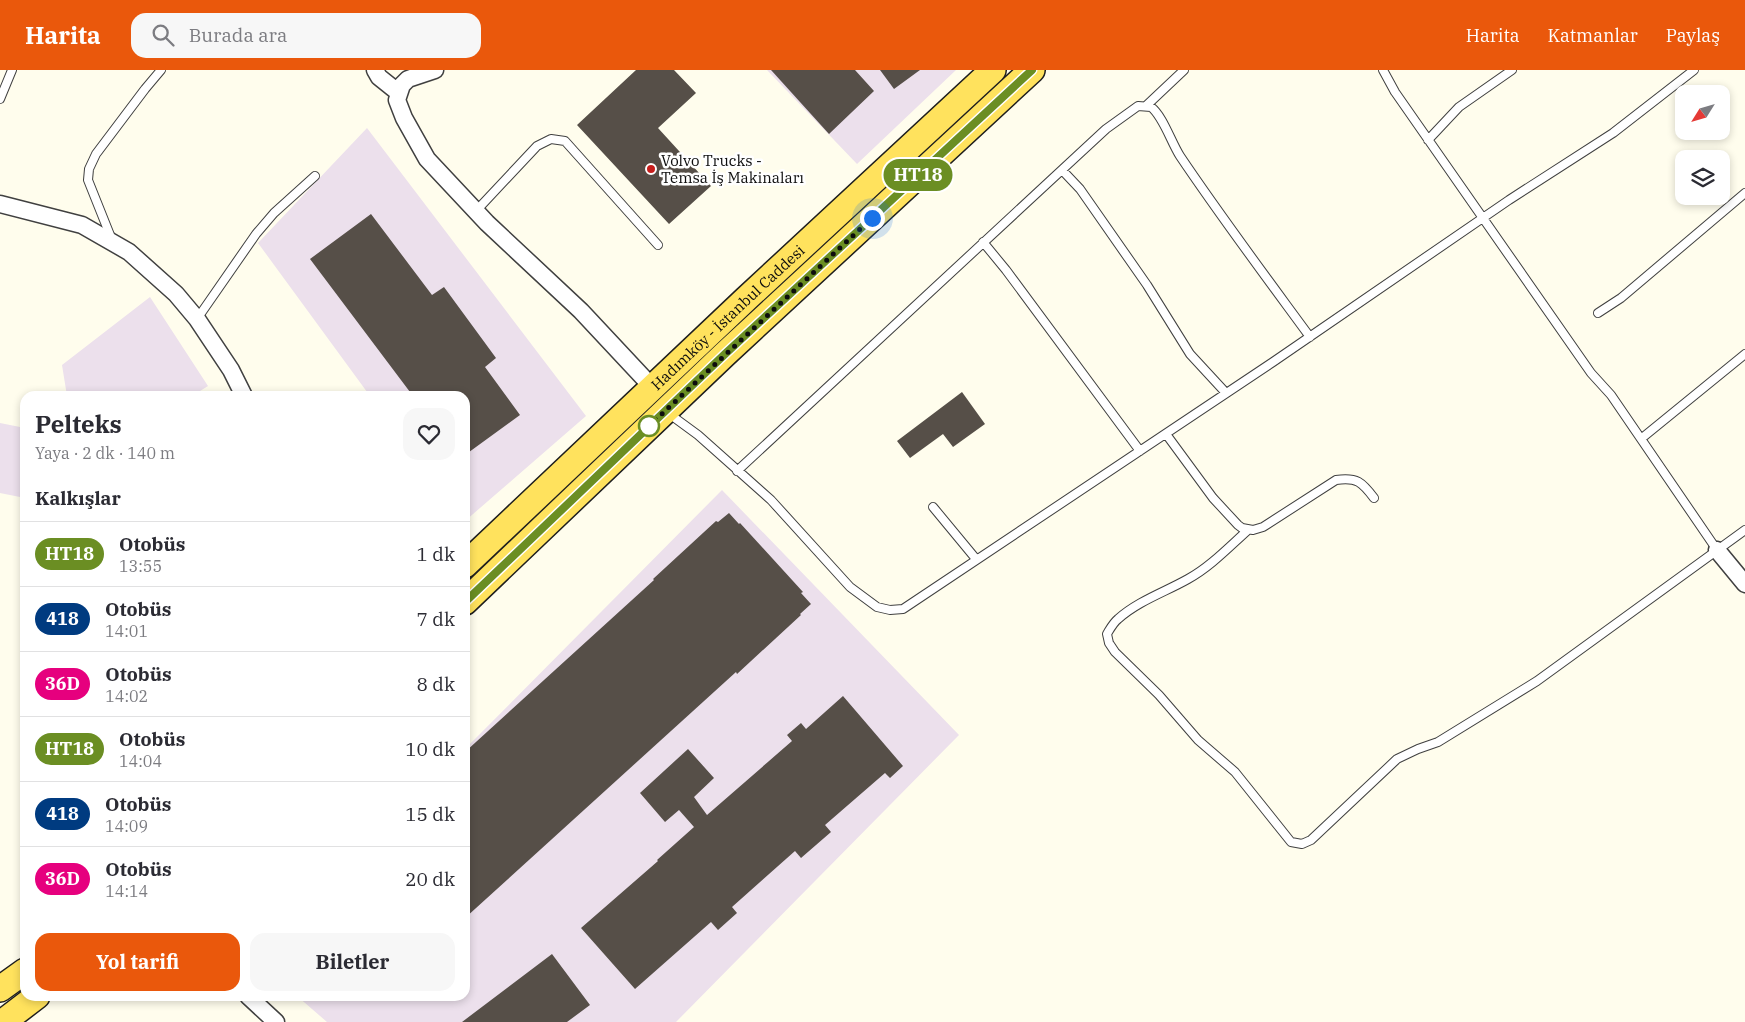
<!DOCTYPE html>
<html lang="tr">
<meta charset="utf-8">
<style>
body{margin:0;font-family:"IBM Plex Serif",serif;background:#f7f7f7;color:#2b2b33;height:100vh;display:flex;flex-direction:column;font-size:19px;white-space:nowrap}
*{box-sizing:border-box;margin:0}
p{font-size:16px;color:#7c7c81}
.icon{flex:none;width:28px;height:28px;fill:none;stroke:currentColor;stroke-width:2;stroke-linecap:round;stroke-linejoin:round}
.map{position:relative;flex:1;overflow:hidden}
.panel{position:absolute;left:20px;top:321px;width:450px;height:610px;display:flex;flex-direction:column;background:#fff;border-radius:15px;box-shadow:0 2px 8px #0003}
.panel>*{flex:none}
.badge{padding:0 10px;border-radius:16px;font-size:18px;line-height:32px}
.needle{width:32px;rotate:233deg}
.controls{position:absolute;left:1675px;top:15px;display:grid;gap:10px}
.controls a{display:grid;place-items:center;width:55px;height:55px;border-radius:10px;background:#fff;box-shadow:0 2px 8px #0003;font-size:25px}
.you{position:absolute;width:25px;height:25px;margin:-12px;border:4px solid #fff;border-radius:50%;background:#1a73e8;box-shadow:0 0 0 8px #1a73e833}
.map>.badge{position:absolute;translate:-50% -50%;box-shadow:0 0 0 2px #fff}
h2{padding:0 15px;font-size:19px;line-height:45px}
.round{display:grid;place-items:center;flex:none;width:52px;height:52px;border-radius:15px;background:#f7f7f7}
.summary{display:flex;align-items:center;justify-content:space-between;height:85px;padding:0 15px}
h1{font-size:24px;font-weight:800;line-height:38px}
.primary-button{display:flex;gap:10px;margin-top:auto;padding:10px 15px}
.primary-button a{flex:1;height:58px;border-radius:15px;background:#ea580c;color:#fff;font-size:20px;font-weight:800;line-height:58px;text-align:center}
.primary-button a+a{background:#f7f7f7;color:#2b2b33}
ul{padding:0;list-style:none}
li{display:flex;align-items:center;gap:15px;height:65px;padding:0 15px;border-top:1px solid #e1e1e2}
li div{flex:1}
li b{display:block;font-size:19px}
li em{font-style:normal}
li .badge{min-width:55px;font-weight:700;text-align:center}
header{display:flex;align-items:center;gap:30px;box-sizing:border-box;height:70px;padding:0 25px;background:#ea580c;color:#fff}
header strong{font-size:24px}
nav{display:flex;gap:28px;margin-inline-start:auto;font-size:18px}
.search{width:350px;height:45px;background:#f7f7f7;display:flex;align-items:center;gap:12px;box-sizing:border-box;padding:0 18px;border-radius:15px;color:#7c7c81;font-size:19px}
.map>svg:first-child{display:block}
.industrial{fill:#ece0ec}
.building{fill:#564f48}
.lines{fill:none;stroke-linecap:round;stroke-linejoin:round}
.service-casing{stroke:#404040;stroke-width:10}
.minor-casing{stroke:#404040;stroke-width:19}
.primary-casing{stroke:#1e1e1e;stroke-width:28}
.service{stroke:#fff;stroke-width:8}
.minor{stroke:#fff;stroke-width:16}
.primary{stroke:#ffe25d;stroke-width:25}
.line-casing{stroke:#fff;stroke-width:11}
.line{stroke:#6b8e23;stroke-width:8}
.walk{stroke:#0d0d0d;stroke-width:5;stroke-dasharray:0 9}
.poi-dot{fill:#c61e1c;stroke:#fff;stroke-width:2}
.stop-dot{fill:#fff;stroke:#6b8e23;stroke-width:2.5}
.labels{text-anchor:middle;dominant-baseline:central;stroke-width:5;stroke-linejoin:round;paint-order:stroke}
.poi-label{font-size:15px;fill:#0d0d0d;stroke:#fff;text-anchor:start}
.street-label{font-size:15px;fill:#0d0d0d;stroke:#fff}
</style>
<header>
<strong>Harita</strong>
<div class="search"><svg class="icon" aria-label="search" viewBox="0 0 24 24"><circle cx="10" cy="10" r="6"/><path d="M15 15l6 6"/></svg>Burada ara</div>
<nav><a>Harita</a><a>Katmanlar</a><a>Paylaş</a></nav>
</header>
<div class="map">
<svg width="1745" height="952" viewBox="0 0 1745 952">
<rect width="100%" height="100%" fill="#fffded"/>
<!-- industrial -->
<path class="industrial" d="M767,0H956L857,94Z
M367,58L586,346L465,451V326H370L258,173Z
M150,227L208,316L192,326H67L62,295Z
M0,353L25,358V428L0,423Z
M722,420L959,665L676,952H327L297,926H465V679Z"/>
<!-- building -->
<path class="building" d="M636,0H674L696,23L658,58L711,116L669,154L577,55Z
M771,0H855L874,21L829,64Z
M880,0H920L894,19Z
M371,144L432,225L444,217L496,288L485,297L520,345L465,385V326H413L310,189Z
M962,322L985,354L953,377L943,364L910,388L897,371Z
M729,443L739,454L740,453L803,522L801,523L811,534L800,544L801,545L737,604L736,602L465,848V682L654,510L653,509L716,451L718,452Z
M843,626L903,696L890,708L885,703L825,755L831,762L801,788L795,781L732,837L737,843L718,860L711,852L635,919L581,858L658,791L657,790L694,757L679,740L665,752L640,723L688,679L714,708L694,727L707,745L792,671L787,665L801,653L806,659Z
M552,884L590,935L567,952H462Z"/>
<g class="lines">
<defs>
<path id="service" d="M1383,0L1395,22L1591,303L1611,325L1717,480
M0,29L12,0
M1147,35L1184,0
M1428,70L1459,37L1512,0
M1062,100L1080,119L1147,215L1190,284L1226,323
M476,141L537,76L551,69L565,71L658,175
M112,170L88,110L89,99L96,84L145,19L161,0
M983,172L1006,200L1140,381
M1598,243L1621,228L1745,123
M197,249L256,164L274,143L315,106
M668,343L698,365L771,430L850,517L877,537L890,540L903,539L1273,292L1509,130L1613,63L1694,0
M1166,364L1213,428L1238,455L1242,458L1253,460L1263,457L1336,410C1357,407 1362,412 1374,428
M1642,368L1745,284
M737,401L1106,59L1138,36L1151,37C1163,46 1171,72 1180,86C1221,147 1266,207 1310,267
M933,437L976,489
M1248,460C1229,477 1210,497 1188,509C1165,522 1138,531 1118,549C1113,553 1110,559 1107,564L1109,573L1115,582L1159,625L1198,670L1235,702L1291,772L1302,774L1311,770L1397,689L1418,679L1438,672L1537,611L1745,460"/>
<path id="minor" d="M375,0L379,7L399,23
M435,0L408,9L402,15L397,30L404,48L427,89L487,153L581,241L653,318
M0,134L82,155L129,182L176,224L197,249L231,300L244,326
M1717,480L1745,514
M248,926L276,952"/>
<g id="primary">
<path id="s1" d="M465,495L746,229L993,0"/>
<path d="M465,532L725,284L1032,0"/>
<path d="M0,919L25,901"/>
<path d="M3,952L37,926"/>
</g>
</defs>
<!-- service casing -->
<use href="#service" class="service-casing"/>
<!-- minor casing -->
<use href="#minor" class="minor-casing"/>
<!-- primary casing -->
<use href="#primary" class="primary-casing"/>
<!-- service -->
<use href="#service" class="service"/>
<!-- minor -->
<use href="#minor" class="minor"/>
<!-- primary -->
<use href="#primary" class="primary"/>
</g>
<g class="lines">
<defs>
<path id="line" d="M465,532L725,284L1032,0"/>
</defs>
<!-- line casing -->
<use href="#line" class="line-casing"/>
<!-- line -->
<use href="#line" class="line"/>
<!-- walk -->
<path class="walk" d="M649,356L872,148"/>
</g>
<!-- markers -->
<circle class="poi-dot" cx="651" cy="99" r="5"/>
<circle class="stop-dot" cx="649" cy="356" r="10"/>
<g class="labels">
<!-- poi labels -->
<g class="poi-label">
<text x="661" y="90">Volvo Trucks -<tspan x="661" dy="17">Temsa İş Makinaları</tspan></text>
</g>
<!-- street labels -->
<g class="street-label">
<text stroke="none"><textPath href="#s1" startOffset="361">Hadımköy - İstanbul Caddesi</textPath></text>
</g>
</g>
</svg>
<div class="controls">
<a><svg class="needle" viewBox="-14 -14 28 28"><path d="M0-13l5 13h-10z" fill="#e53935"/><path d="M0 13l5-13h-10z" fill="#7c7c81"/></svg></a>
<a><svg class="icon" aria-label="layers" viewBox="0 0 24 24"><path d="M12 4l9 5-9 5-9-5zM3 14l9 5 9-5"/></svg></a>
</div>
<div class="you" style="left:872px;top:148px"></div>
<b class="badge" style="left:918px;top:105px;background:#6b8e23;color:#fff">HT18</b>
<section class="panel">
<div class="summary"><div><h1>Pelteks</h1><p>Yaya · 2 dk · 140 m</p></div><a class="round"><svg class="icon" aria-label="heart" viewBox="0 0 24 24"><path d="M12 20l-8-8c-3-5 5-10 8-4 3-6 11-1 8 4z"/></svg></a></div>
<h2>Kalkışlar</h2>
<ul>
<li><span class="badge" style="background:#6b8e23;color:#fff">HT18</span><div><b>Otobüs</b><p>13:55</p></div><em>1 dk</em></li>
<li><span class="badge" style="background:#003b80;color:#fff">418</span><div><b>Otobüs</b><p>14:01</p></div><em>7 dk</em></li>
<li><span class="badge" style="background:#e6007e;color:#fff">36D</span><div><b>Otobüs</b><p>14:02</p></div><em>8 dk</em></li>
<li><span class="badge" style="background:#6b8e23;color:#fff">HT18</span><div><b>Otobüs</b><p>14:04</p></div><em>10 dk</em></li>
<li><span class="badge" style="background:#003b80;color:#fff">418</span><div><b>Otobüs</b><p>14:09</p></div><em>15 dk</em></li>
<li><span class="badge" style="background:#e6007e;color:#fff">36D</span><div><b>Otobüs</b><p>14:14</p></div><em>20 dk</em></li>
</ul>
<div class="primary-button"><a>Yol tarifi</a><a>Biletler</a></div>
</section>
</div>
